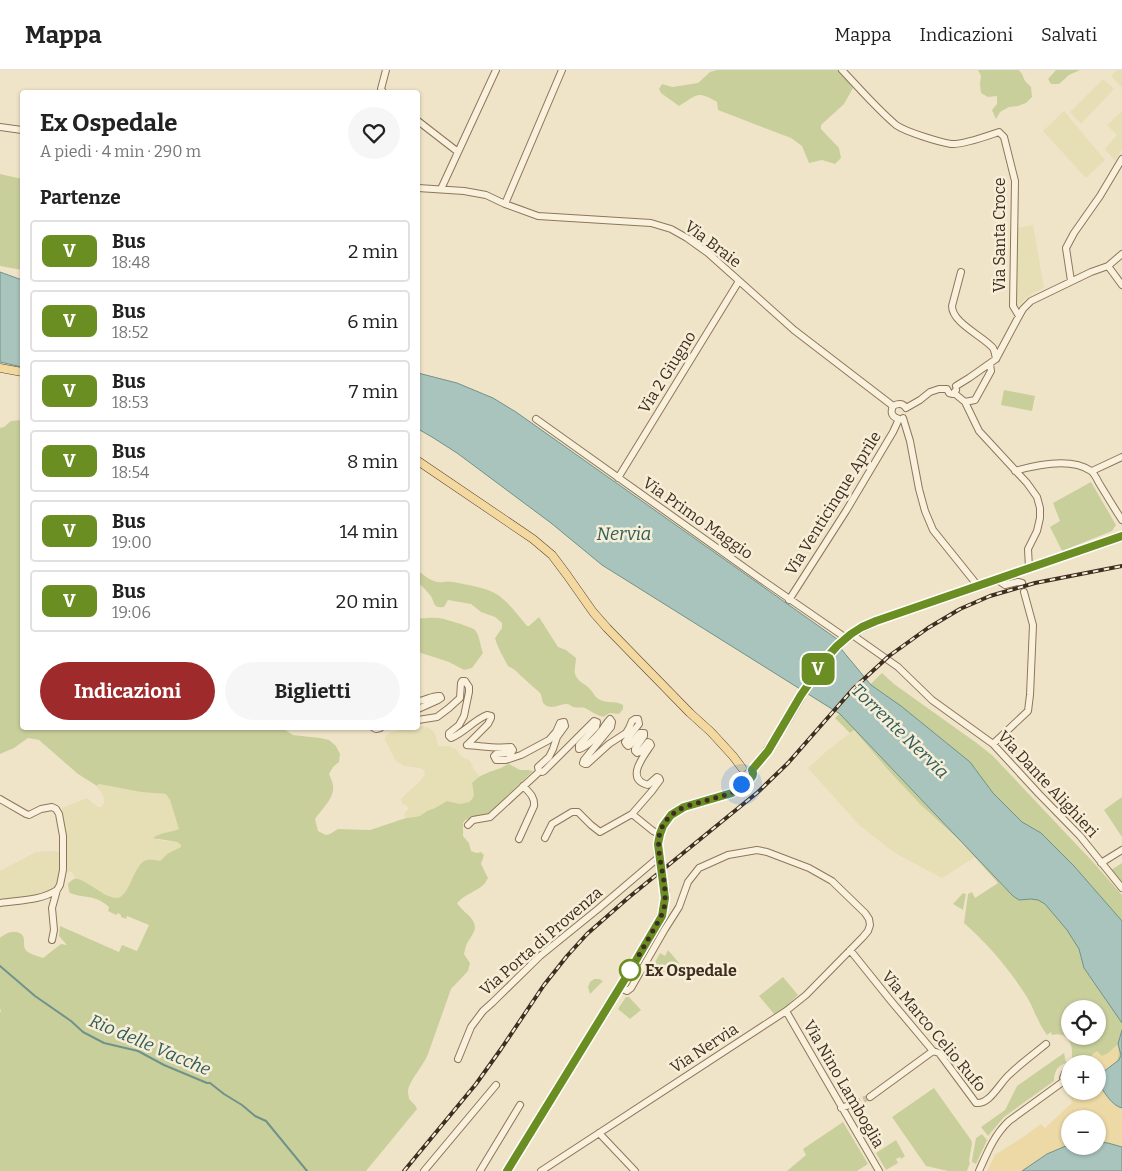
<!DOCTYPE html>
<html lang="it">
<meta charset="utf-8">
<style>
body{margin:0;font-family:Bitter,serif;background:#f6f6f6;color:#222;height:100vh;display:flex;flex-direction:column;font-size:19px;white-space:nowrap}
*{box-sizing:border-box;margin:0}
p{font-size:16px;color:#767676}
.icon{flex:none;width:28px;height:28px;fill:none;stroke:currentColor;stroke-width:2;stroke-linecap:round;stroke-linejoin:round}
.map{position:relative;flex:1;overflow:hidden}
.side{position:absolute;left:20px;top:20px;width:400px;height:640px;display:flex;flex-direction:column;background:#fff;border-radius:5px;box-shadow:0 1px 4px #0004}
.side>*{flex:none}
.badge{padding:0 10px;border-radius:8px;font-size:18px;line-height:32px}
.fabs{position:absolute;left:1061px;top:930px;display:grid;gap:10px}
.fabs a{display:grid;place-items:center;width:45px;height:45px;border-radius:50%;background:#fff;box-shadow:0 1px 4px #0004;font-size:25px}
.you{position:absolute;width:25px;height:25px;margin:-12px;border:4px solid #fff;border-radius:50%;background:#1a73e8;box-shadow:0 0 0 8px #1a73e833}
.map>.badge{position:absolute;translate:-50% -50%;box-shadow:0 0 0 2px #fff}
h2{padding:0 20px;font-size:19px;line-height:45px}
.round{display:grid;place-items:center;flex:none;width:52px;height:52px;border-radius:26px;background:#f6f6f6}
.head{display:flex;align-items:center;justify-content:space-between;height:85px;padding:0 20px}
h1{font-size:24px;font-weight:700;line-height:38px}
.action{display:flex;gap:10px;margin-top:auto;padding:10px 20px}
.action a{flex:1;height:58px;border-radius:30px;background:#9e2a2b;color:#fff;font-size:20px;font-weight:700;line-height:58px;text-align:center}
.action a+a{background:#f6f6f6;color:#222}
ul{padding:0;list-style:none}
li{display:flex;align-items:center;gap:15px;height:62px;margin:0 10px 8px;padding:0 10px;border:2px solid #e0e0e0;border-radius:5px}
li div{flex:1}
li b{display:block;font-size:19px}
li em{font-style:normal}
li .badge{min-width:55px;font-weight:700;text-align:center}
header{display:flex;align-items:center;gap:30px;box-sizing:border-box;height:70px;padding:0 25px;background:#fff;border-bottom:1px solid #e0e0e0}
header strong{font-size:24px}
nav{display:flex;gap:28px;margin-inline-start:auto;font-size:18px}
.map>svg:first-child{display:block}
.farmland{fill:#e6deb5}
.green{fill:#c9cf9b;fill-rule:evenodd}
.sand{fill:#ecd9a5}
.water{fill:#a9c4bc;stroke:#6f938a}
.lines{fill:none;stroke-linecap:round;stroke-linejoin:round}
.stream{stroke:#6f938a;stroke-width:2}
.minor-tunnel{stroke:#ccc0a6;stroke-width:6;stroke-dasharray:6 3;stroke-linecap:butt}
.minor-casing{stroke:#8d765c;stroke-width:8}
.major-casing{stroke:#5b4430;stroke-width:9}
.minor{stroke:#faf1dc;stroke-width:6}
.major{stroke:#f3d9a0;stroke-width:8}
.rail-casing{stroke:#3d2e20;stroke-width:4}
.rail{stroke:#f7eed8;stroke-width:2;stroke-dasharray:5.5;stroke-linecap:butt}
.major-bridge-casing{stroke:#5b4430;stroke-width:9;stroke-linecap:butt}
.major-bridge{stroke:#f3d9a0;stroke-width:8}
.line-casing{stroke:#fff;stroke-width:11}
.line{stroke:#6b8e23;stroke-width:8}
.walk{stroke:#3d2e20;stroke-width:5;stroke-dasharray:0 9}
.stop-dot{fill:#fff;stroke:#6b8e23;stroke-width:2.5}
.labels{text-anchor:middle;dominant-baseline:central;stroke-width:5;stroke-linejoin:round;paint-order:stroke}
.street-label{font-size:16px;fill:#3d2e20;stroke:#f7eed8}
.stop-label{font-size:16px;font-weight:bold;fill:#3d2e20;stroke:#f7eed8;text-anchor:start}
.water-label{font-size:18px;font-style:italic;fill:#2f5d5a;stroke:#f7eed8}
</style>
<header>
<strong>Mappa</strong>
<nav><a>Mappa</a><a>Indicazioni</a><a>Salvati</a></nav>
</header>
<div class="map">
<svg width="1122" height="1101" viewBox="0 0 1122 1101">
<rect width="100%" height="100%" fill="#f0e4c8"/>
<!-- farmland -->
<path class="farmland" d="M1117,0H1122V16L1121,17L1111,6Z
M1103,9L1114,19L1081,54L1070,42Z
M1064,41L1105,90L1086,108L1043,61Z
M1122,41V79L1115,91L1105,79L1117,65L1107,55Z
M1033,155L1044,218L1033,223L1025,229L1019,236L1015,233L1016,158Z
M418,655L429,658L435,663L438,676H449L456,679L462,687L469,690L471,693L474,700L480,707L475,709L472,717L474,721V725L472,729L469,732L460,734L447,731L435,738L427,741L420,746L415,747L406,748L404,744L409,738L406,735L402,734L401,729L404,726L421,710L425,704L424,700L420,698L404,696L396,691L385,670V666L392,662L407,658H418Z
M854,660L920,734L975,787L942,808L895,783L860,756L808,698L828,680Z
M99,714L141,722L166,724L170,730L179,759L173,762L160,764L158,770L177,772L181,775V778L167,784L160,791L150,790L138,800L124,824L120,828H115L100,822L87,814L76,809L72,802L65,801L62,738L87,728L98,737H101L104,733V730L103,725L98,718L97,716Z
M50,781L61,782L60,807L58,815L55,819L38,826L0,830V801L36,782Z"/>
<!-- green -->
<path class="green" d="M717,0H837L841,2L853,18L844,34L821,55V59L839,78L841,88L835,94L822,90L809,93L802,76L791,68L718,40L717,32C696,20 698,25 679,36L661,23L659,19L662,14L672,17L698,13L710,2Z
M978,0H1019L1022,4L1025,11L1031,17L1032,27L1026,33L1018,36L1009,37L1000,42L996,49L992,40L997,34V26L988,27L981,23L980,14L981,6Z
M1056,0H1080L1069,5L1059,14H1051L1048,9Z
M0,104L22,109V200L0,196Z
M1004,320L1035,326L1032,341L1001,335Z
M22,350V658H282L293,665L320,668L329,670L336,676L340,684L339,692L333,697L329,704C330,707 333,712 333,716C335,728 321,740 315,749L318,761L326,765L330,764L338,759L370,760L406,748L415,747L420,746L427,741L435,738L447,731L460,734L469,732L472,729L474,725L472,713C479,705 489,702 498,699C502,698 505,695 509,694L520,700H528L533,701L507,726L492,743L465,750L463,753V766L469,773L471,781L477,783L481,782L484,785L481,794L488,808C483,819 474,820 464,827C461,829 459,831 457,833C462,841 469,844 473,851C479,861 469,867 466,876C465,878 465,881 464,884L470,893L468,901L451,919L428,984C424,995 409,1011 408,1021C408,1024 409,1027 409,1029L415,1035L417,1039L366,1101H0V942H1L0,938V868C5,863 17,858 23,866C25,870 23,875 25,879C28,884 38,886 43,888L61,874L67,875L59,866L60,856L119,882L122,875L137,881L149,855L127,846L126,849L121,847V845L118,843L116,845L108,841L109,837C95,824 86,829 70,823L69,821L68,814C70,812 71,810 74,809C84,807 103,828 117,828C128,828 134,797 144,791C148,789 155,790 160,791L167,784L181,777V775L177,772L153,768C161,762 170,763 179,759L170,730L166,724L141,722L99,714L97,716L78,704L39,670L28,668L14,678L0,684V358L4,357L11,351Z
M1091,412L1116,455L1112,461L1062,481L1050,457L1060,451L1053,433Z
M418,501C423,504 428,509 434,511C440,514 447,510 453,512C467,515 486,517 498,525C509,533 518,545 527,556H529L539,547L558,577L566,580L576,588C576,592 574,601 575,604C578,612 584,613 589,618C594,623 595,629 603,631C610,633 617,631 623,635V639L619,644L610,643L603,647C596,645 591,641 585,638C581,637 577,638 573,637C570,636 570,634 566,634C560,634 554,639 547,636C541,634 543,628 540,623L521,606L515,600L508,596C503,586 498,579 495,568L502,558V553L495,547L481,542L471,534L448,530L444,537C432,539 435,531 430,525C427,521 421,515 418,513Z
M418,548C424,549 431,547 438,548C443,548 472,557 475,560C480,566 480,576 483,583L472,598L464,600L449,592L418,582Z
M882,603L894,614L978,674L993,686L1093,792L1122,825V1041L1121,1042L1098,1016V994H1083L1072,987C1073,974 1068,961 1052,965L1051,962L1047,965C1038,953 1034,939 1027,927C1010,900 988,874 964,853L968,824L972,822L975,828L998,813L961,772L920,734L891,703L854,660L850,663L835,648ZM1070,939H1098V966H1070Z
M1122,727V767L1104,740Z
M1122,793V812L1111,800Z
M963,823L966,824L963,840L953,834Z
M668,880L679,893L663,908L653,896L660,883L665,886Z
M783,907L798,925L782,940L775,945L759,926Z
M594,909H599L603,911L590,924L588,917L590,912Z
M626,927H629L641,940L630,949L618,939Z
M1064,983L1066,993C1057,996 1054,1002 1054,1011L1004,1047L988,1066L981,1057L1005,1040L1017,1016Z
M934,1018L971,1070L972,1073L969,1091L970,1093L967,1101H948L926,1096L892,1047Z
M843,1052L868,1094L857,1101H787L806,1085L803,1079Z
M982,1064L987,1070L976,1094L972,1092V1090L976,1068Z
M896,1070L905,1086L901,1089L900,1087L896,1089L898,1093L886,1100L876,1083Z"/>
<!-- sand -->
<path class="sand" d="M1118,974C1122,1000 1107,992 1098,1010V994H1090C1089,988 1092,984 1097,981L1102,986L1108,983Z
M1098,1011C1102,1020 1112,1036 1122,1038V1077L1108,1073L1098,1072V1049H1070V1075L1047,1084L1022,1101H987L995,1085L1023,1067L1041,1054L1045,1058L1073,1032L1067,1023L1076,1021H1098Z"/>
<!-- water -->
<path class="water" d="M0,202L22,210V297L0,292Z
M418,303L457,313L493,328L516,342L837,569L842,580L871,615L901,636L970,692L993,723L1022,752L1041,763L1074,796L1122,851V953L1084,898L1079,879L1067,860L1045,834L1038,830L1031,829L1019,830L1013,826L840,644L602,495L551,453L457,383L432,367L418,359Z
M1122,960V1038C1112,1036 1101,1019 1098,1010L1103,1002L1119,990L1121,985L1118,974Z
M1098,1072L1108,1073L1122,1077V1101H1022L1047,1084L1068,1075H1070V1076H1098Z"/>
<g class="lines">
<!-- stream -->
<path class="stream" d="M0,896L35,926L71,951L83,962L104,973L138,981L164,995L207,1013H210L224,1024L242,1035L255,1046L266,1051L307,1101"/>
<!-- minor-tunnel -->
<path class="minor-tunnel" d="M855,1033L870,1027"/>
<defs>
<path id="minor" d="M842,0C859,18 877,39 896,55C906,62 939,72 951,74C963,75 987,66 999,62L1004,67L1015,111L1013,236L1019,246
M383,22L381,19L386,0
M418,51L458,82
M0,57L22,60
M418,118L464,121L486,125L505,134L538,146L651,153L671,159L687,168L708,183L794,260L893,336
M441,119L496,0
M505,134L562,0
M1108,196L1122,215
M961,202L952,236C952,253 983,266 993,278C995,281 995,285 996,289
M1071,211L1066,178L1074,163L1100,126L1122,89
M956,316L969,308L996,289L1019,246L1023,239L1031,231L1091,202L1108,196L1122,184
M954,323L965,332L979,361L1027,413L1037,427L1040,438V448L1037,461L1028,479L1029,498
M965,332L975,330L991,301L990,294
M893,336C890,343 892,347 899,349
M893,336C898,333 903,333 906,338
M906,338L920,330L930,322L939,319H947L949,323L953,324L956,320
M903,348L910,371L919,419L925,441L933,460L974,511L976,516
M536,349L762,510L846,568
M1015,401C1036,395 1071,387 1091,401C1094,403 1097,409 1099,413C1107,426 1114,438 1122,450
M1092,401L1122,387
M618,408L739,211
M996,509L1005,515L1018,512L1022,513
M789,530L846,441L893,362L899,349
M851,564L898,597L932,630L993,674L1039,724L1080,766L1122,818
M418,631C425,631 432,625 440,626L441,628L438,630L418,639
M418,650L437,647L449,638L460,628L461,613L462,611H465L469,617V622L464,646L459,655L449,663V666L451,668C465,662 474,650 487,645L491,646V648L488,654L467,675
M374,658L376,659L380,658
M993,674L1028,641L1030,625L1033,555L1024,522
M467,675C482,676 496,679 511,677L513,680L511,683L496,684L494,686L496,690H506L521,685L549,670L556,662L560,653L564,652L565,656L557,667L553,679L549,687L538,697L539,701L542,702L544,701L594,651L597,652L596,657L579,675V679C587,677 597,666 602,660C605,656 606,653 610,649L612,652L611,657L584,690L583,693L585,694H587L609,674L626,663L629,658L632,651L635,649H638L639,654L625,672L626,674L628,676L630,675L640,663H644V666L635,679V681L637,683L640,682L648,672L650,673L651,675C643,687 625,709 648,715L657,707L659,708L660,710L652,721L632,744L653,761L660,764
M0,729L26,744L29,745L41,739L52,737L56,739L59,744L63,766V800L60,815L57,820L52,838L54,860L52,870
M468,755L473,750L490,747L540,701
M545,768L552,754L572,742H578L591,755L600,762L632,744
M519,769L534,736C535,727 529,722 523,716
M1101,793L1122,780
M0,833C19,830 40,831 57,820
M850,880L891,931L933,981L939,983L976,1033C990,1035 1000,1012 1010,1004C1021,993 1034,984 1046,974
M786,941L879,1101
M458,989L471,957L483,941L493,932L540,886L598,839L659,787
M1070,1002L1065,1003L1063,1008L1065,1013L1070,1014
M870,1027L933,981
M841,1038L855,1033
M599,1063L635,1101
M424,1101L496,1015
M480,1101L520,1035
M541,1101L786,941L806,925L863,867L868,861L870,855L869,849L865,843L832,811L809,798L767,782L757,780L728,785L699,798L688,812L679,837L665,859L631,918L627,921L620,918
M979,1101C987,1083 994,1065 1009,1051L1064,1011"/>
<path id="major" d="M0,298L22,302
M418,391L533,469L552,485L567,505L593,542L607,558L690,643L711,662L733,686L742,698
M753,700C765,684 775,669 786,652C812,610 827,572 876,551L1122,466
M659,790C656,769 661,747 683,737C698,731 716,729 731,723L737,719L744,709
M507,1101L649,870C658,854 666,840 665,821"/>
</defs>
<!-- minor casing -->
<use href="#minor" class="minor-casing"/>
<!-- major casing -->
<use href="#major" class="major-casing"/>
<!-- minor -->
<use href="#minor" class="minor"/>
<!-- major -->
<use href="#major" class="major"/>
<defs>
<path id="rail" d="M404,1101L476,1014L501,979L544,915L567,886L587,864L628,828L758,722L788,693L853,619L889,586L928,558L960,539L990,526L1035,513L1122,496"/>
</defs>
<!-- rail casing -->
<use href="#rail" class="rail-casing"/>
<!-- rail -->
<use href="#rail" class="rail"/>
<defs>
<path id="major-bridge" d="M659,790L665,821"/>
</defs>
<!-- major-bridge casing -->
<use href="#major-bridge" class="major-bridge-casing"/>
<!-- major-bridge -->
<use href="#major-bridge" class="major-bridge"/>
</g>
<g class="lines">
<defs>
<path id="line" d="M507,1101L628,904L662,846L665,828L658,774L660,764L663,756L671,745L684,737L732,723L737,719L744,709C750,711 755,706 752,700L768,681L801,625L829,585L837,576L851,564L862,557L876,551L1122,466"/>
</defs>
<!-- line casing -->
<use href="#line" class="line-casing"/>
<!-- line -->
<use href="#line" class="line"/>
<!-- walk -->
<path class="walk" d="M630,900L628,904L658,852C662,845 665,838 665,830C667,794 640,759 684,737L732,723L737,719L741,714"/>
</g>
<!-- markers -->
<circle class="stop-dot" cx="630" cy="900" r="10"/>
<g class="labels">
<!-- street labels -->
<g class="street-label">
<text transform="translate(999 165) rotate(-90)">Via Santa Croce</text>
<text transform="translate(713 174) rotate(37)">Via Braie</text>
<text transform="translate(667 302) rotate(-58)">Via 2 Giugno</text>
<text transform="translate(833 433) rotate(-58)">Via Venticinque Aprile</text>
<text transform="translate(698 448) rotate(35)">Via Primo Maggio</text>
<text transform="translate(1048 714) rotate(47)">Via Dante Alighieri</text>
<text transform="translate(541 871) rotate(-41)">Via Porta di Provenza</text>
<text transform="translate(934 961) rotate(50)">Via Marco Celio Rufo</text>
<text transform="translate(704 978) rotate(-33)">Via Nervia</text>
<text transform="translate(844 1014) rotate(60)">Via Nino Lamboglia</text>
</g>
<!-- stop labels -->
<g class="stop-label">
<text x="645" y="900">Ex Ospedale</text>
</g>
<!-- water labels -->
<g class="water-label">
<text x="624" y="464">Nervia</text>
<text transform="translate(900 661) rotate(44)">Torrente Nervia</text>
<text transform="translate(150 975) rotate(23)">Rio delle Vacche</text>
</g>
</g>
</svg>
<div class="fabs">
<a><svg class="icon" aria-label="locate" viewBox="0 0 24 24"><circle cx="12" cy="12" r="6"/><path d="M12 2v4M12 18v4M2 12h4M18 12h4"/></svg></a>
<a>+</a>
<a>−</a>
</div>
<div class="you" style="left:741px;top:714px"></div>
<b class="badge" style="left:818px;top:599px;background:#6b8e23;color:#fff">V</b>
<section class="side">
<div class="head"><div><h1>Ex Ospedale</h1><p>A piedi · 4 min · 290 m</p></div><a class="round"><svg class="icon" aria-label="heart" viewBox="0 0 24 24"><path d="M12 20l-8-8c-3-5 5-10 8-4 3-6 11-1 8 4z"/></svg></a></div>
<h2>Partenze</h2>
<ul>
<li><span class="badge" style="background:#6b8e23;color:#fff">V</span><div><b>Bus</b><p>18:48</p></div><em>2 min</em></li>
<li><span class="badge" style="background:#6b8e23;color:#fff">V</span><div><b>Bus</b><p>18:52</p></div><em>6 min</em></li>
<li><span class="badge" style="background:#6b8e23;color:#fff">V</span><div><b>Bus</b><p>18:53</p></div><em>7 min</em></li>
<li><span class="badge" style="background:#6b8e23;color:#fff">V</span><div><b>Bus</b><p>18:54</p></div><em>8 min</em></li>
<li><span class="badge" style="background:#6b8e23;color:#fff">V</span><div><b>Bus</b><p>19:00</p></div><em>14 min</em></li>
<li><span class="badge" style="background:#6b8e23;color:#fff">V</span><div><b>Bus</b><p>19:06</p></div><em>20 min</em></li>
</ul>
<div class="action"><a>Indicazioni</a><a>Biglietti</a></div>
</section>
</div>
